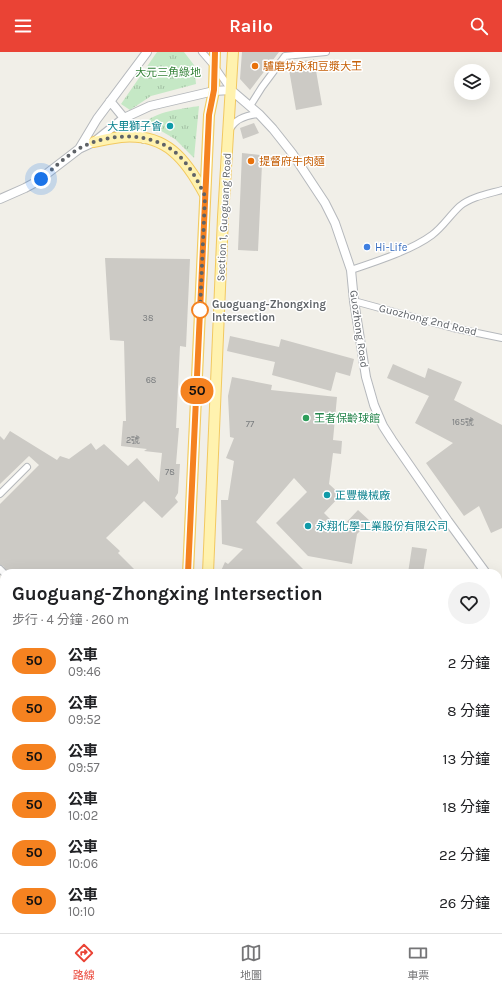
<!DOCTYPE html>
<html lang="zh-TW">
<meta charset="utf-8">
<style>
body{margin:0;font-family:Karla,"Noto Sans TC",sans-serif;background:#f2f2f2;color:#202124;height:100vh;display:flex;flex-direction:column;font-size:15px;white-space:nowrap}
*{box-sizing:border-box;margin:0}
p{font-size:13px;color:#757577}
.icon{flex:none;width:22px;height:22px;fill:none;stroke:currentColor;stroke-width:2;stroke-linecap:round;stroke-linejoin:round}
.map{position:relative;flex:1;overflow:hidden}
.panel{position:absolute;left:0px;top:517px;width:502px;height:364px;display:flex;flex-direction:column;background:#fff;border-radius:12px 12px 0 0;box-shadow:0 4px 16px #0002}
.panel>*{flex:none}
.badge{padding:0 8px;border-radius:13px;font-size:14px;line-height:26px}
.tools{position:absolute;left:454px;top:12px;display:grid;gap:8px}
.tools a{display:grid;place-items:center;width:36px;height:36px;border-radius:50%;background:#fff;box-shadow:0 4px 16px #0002;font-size:20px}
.you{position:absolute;width:20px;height:20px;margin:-10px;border:3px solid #fff;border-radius:50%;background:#1a73e8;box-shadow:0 0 0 6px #1a73e833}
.map>.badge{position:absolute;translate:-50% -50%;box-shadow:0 0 0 2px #fff}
.round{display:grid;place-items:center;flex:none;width:42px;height:42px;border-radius:21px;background:#f2f2f2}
.summary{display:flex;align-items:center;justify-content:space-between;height:68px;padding:0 12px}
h1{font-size:19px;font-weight:700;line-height:30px}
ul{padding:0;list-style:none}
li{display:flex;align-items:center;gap:12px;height:48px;padding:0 12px}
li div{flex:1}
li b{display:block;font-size:15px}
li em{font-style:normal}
li .badge{min-width:44px;font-weight:700;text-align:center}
header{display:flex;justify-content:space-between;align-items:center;height:52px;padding:0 12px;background:#ea4335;color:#fff;font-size:18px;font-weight:700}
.menu{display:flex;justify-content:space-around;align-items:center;height:56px;border-top:1px solid #e0e0e0;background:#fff;font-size:11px;color:#757577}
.menu a{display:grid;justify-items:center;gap:2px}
.menu .active{color:#ea4335}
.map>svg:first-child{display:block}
.grass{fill:url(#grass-tufts)}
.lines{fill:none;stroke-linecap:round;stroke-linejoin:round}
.canal{stroke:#aadaff;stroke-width:9}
.building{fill:#cccac5}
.minor-casing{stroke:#b5b8bc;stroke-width:8}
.tertiary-casing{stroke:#b5b8bc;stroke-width:10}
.primary-casing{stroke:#f2c960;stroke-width:12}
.minor{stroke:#fff;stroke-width:6}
.tertiary{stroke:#fff;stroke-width:8}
.primary{stroke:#fff2af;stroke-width:10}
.line-casing{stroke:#fff;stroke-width:9}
.line{stroke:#f58220;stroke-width:6}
.walk{stroke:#5f6368;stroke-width:4;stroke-dasharray:0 7.2}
.food-dot{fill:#e8710a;stroke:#fff;stroke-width:1.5}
.culture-dot{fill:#0f9aa8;stroke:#fff;stroke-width:1.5}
.shop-dot{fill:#3f7fe0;stroke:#fff;stroke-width:1.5}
.stop-dot{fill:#fff;stroke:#f58220;stroke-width:2}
.leisure-dot{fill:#2e9e5b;stroke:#fff;stroke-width:1.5}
.labels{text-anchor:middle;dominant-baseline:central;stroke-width:3;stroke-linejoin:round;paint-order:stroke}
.number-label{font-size:9px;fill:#7a7d7f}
.food-label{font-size:11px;fill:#c56008;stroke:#fff;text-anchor:start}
.park-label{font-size:11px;fill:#348238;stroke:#fff}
.culture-label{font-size:11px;fill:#0d838f;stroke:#fff;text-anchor:start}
.street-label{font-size:11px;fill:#5f6368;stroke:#fff}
.shop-label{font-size:11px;fill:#366cbe;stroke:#fff;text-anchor:start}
.stop-label{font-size:11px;font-weight:bold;fill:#5f6368;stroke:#fff;text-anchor:start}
.leisure-label{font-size:11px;fill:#27864d;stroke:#fff;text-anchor:start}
</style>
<header><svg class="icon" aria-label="menu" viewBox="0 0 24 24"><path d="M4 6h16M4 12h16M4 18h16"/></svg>Railo<svg class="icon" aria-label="search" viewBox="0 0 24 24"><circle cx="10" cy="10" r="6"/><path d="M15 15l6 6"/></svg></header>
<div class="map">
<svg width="502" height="881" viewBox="0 0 502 881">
<defs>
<pattern id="grass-tufts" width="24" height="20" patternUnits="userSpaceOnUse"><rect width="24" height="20" fill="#c5e8c5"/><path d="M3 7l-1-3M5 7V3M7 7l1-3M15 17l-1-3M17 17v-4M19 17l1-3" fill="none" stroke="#a3c0a4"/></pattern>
</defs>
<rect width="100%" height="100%" fill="#f1efe8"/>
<!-- grass -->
<path class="grass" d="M157,0H184L194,13L196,32L151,44L130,58L121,52Z
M199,54L194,106L175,87L156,76L145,72C151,60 186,56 199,54Z
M0,560L4,564V789L0,794Z"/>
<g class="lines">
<!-- canal -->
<path class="canal" d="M0,533L4,538
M498,776H502"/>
</g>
<!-- building -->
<path class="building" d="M242,0H279L250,38L240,27Z
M314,7L322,53L296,58L288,12Z
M254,71L259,81L243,87L240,76Z
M242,101L260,103L259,112H262L258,199L238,198Z
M105,206L190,207L186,295L180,294L176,376H179L176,412H180L178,441L175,446L178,450L162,466L144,449L106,486L120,499L118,501L138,521H8L3,514L0,513V452L39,413L29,404L0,432V384L4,388L10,379L57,408L60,404L69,407L91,391L96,398L104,392L128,414L137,406L159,430L162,401L144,399L147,397L121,394L123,369H126L124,289L110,288Z
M230,284L279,295L281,287L354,307L350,324L336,320L331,339L272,323L275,310L227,299Z
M393,312L425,326L428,316L462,330L454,348L502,373V476L491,481L479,454L464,464L426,411L453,391L415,371L429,344L387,326Z
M232,325L272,333L271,338L337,345L333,388L342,389L341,402L333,401L329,432L341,443L324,461L340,477L358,458L370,469L357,482L352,512L308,504L276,471L307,440L294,426L256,470L307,521H220L225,510L228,512L243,497L222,492L221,448H228L234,409L226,406L234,386L230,385L228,344Z
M412,495L427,497L423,521H408Z"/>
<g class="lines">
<defs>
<path id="minor" d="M202,0L215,15L231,38
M250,54L262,35L285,4L326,0
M230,77C236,66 247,63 259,62
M351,218C375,210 412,198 432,183C443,175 450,163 460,154C471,145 488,142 502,138
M354,249L453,276L502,286
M0,442L27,415
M0,517L4,521
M0,554L4,558
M498,832H502
M83,881L86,877
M291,881L292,877
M410,881L411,877"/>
<path id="tertiary" d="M110,49L124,66L144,87
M79,97L97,67L147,0
M0,147L25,136L36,130L79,97L94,90L124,66L150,54L214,39L231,38L259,62L273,77L292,101L325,151L335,171L351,218L354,249L366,325L374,353L383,374L392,388L448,469L486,521
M498,537L502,542
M0,850L4,853
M36,877L41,881"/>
<path id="primary" d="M94,90C102,88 112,86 121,85C166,81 186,107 205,143
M188,521L209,63L214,39L215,0
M208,521L223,165L233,0
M0,816L4,811
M0,845L4,840"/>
</defs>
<!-- minor casing -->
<use href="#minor" class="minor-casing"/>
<!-- tertiary casing -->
<use href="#tertiary" class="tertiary-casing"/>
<!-- primary casing -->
<use href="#primary" class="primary-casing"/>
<!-- minor -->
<use href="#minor" class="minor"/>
<!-- tertiary -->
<use href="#tertiary" class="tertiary"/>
<!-- primary -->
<use href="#primary" class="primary"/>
</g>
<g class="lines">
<defs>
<path id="line" d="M188,521L209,63L214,38L215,0"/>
</defs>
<!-- line casing -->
<use href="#line" class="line-casing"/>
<!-- line -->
<use href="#line" class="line"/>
<!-- walk -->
<path class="walk" d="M41,127C53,117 67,103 80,96C108,81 151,79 176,101C189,112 198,129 205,144L200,258"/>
</g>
<!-- markers -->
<g class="food-dot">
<circle cx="255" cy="14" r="4"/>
<circle cx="251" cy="109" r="4"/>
</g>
<g class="culture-dot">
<circle cx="170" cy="74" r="4"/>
<circle cx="327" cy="443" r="4"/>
<circle cx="308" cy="474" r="4"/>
</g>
<circle class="shop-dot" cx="367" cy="195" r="4"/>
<circle class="stop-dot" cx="200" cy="258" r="8"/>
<circle class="leisure-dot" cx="306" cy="366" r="4"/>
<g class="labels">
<!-- number labels -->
<g class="number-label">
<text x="148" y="266">38</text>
<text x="151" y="328">68</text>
<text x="463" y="370">165號</text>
<text x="250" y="372">77</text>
<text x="133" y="388">2號</text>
<text x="170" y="420">78</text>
</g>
<!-- food labels -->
<g class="food-label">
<text x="263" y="14">驢磨坊永和豆漿大王</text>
<text x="259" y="109">提督府牛肉麵</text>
</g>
<!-- park labels -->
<g class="park-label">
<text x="168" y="20">大元三角綠地</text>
</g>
<!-- culture labels -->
<g class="culture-label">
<text x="162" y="74" text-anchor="end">大里獅子會</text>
<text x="335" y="443">正豐機械廠</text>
<text x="316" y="474">永翔化學工業股份有限公司</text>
</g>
<!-- street labels -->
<g class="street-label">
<text transform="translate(224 165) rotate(-87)">Section 1, Guoguang Road</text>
<text transform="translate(428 268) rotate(14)">Guozhong 2nd Road</text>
<text transform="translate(359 277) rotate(82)">Guozhong Road</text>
</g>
<!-- shop labels -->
<g class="shop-label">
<text x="375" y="195">Hi-Life</text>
</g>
<!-- stop labels -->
<g class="stop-label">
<text x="212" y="252">Guoguang-Zhongxing<tspan x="212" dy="13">Intersection</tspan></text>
</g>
<!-- leisure labels -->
<g class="leisure-label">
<text x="314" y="366">王者保齡球館</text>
</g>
</g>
</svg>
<div class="tools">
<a><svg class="icon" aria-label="layers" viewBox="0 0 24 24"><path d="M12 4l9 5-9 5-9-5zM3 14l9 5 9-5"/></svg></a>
</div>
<div class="you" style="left:41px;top:127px"></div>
<b class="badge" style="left:197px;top:339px;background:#f58220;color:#111">50</b>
<section class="panel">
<div class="summary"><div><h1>Guoguang-Zhongxing Intersection</h1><p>步行 · 4 分鐘 · 260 m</p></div><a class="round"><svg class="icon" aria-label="heart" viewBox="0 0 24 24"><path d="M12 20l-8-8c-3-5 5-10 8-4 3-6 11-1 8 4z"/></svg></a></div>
<ul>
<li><span class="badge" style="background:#f58220;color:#111">50</span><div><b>公車</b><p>09:46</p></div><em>2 分鐘</em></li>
<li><span class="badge" style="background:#f58220;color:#111">50</span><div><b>公車</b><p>09:52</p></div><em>8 分鐘</em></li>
<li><span class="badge" style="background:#f58220;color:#111">50</span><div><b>公車</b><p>09:57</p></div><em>13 分鐘</em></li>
<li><span class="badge" style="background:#f58220;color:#111">50</span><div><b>公車</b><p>10:02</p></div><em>18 分鐘</em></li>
<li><span class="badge" style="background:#f58220;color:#111">50</span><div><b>公車</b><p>10:06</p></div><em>22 分鐘</em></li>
<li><span class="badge" style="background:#f58220;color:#111">50</span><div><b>公車</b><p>10:10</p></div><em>26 分鐘</em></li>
</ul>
</section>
</div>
<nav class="menu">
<a class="active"><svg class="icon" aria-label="directions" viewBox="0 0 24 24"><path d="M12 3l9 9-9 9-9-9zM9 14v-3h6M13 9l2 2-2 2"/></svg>路線</a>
<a><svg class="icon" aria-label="map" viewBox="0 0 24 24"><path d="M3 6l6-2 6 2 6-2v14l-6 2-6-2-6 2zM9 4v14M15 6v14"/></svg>地圖</a>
<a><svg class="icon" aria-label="tickets" viewBox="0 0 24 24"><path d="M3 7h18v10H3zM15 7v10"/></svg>車票</a>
</nav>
